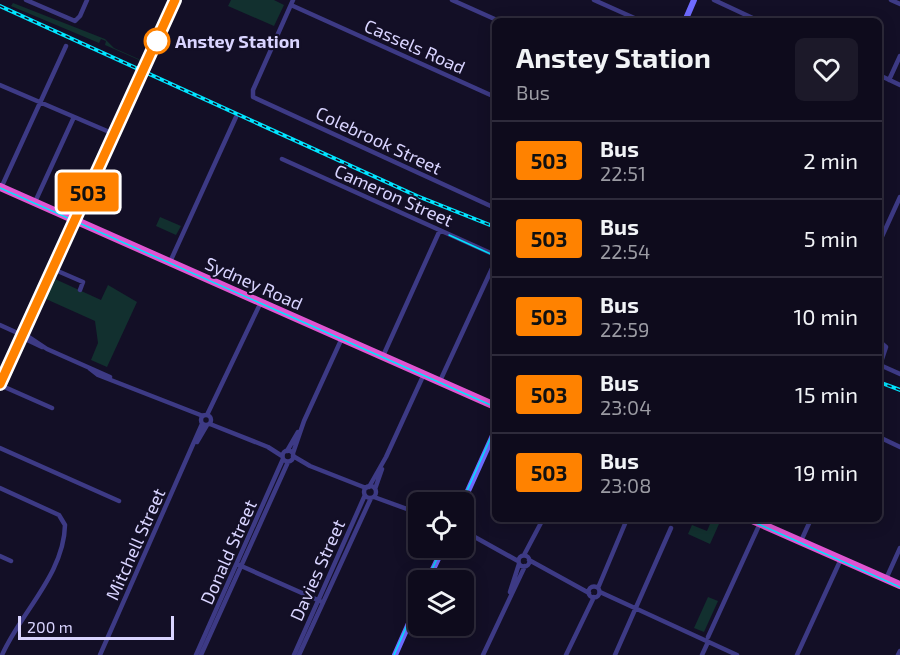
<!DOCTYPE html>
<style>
body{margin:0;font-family:"Exo 2",sans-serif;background:#1c1929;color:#f1f3f6;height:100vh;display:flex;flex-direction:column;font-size:22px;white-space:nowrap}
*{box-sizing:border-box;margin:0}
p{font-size:20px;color:#9b9ba3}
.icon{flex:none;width:33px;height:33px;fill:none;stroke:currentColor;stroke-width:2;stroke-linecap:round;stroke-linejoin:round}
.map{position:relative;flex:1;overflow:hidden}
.side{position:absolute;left:492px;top:18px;width:390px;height:504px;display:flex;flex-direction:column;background:#0e0b1c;border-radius:9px;box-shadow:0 3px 15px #0003,0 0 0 2px #2e2b3b}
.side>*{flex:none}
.badge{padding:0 12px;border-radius:4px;font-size:21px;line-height:39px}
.controls{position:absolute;left:408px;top:492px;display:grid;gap:12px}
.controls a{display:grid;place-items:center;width:66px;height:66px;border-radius:9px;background:#0e0b1c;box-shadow:0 3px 15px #0003,0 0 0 2px #2e2b3b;font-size:30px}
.scale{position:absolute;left:18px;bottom:15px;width:156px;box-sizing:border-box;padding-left:6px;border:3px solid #d9d4ff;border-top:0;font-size:16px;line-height:21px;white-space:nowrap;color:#d9d4ff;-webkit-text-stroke:4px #130f26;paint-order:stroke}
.map>.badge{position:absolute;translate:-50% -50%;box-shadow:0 0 0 3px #fff}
.round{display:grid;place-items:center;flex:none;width:63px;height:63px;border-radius:9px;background:#1c1929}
.head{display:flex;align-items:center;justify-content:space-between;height:102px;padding:0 24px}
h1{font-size:28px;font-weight:700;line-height:45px}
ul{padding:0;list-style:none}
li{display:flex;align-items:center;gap:18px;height:78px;padding:0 24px;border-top:2px solid #2e2b3b}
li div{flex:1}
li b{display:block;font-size:22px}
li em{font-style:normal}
li .badge{min-width:66px;font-weight:700;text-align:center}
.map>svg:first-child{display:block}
.green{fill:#12302f}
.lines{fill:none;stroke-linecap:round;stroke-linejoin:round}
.minor{stroke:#3d3a85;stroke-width:4.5}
.tertiary{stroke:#3d3a85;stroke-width:5}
.secondary{stroke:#6f6bff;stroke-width:6}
.trunk{stroke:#e055d1;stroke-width:8}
.tram{stroke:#00e5ff;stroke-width:1.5}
.rail-casing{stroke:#00e5ff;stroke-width:4}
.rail{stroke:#130f26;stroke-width:1.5;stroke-dasharray:4.5;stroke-linecap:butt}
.line-casing{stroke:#fff;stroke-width:14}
.line{stroke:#ff8200;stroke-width:9}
.stop-dot{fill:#fff;stroke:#ff8200;stroke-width:3}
.labels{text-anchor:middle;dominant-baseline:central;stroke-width:4.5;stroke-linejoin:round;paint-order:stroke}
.stop-label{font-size:18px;font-weight:bold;fill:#d9d4ff;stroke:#130f26;text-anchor:start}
.street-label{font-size:18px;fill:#d9d4ff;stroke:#130f26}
</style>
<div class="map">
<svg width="900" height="655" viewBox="0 0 900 655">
<rect width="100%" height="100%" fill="#130f26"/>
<!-- green -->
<path class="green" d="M231,0H274L284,5L274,26L228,6Z
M13,3L105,39L114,48L143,61L139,62V60L105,45L106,41L101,39L99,43L11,6Z
M160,217L181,226L176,235L156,226Z
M55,279L101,300L108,285L137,302L107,367L91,360L98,343L95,321L46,299Z
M712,519L719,524L710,544L688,534L692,525L707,531Z
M708,597L718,601L704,632L694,628Z"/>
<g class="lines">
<!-- minor -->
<path class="minor" d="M26,0L75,21L80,16L87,0
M293,0L253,90V97L495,208
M452,0L499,21
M594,0L641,21
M714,0L759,21
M891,0L900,4
M291,5L495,97
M879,75L900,85
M889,80L900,56
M0,85L114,134
M282,159L495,255
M1,188L66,46
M35,202L74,117
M879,243L900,197
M170,262L236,117
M53,269L83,282L80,290
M0,325L22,335
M23,333L47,349L110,377
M21,337L42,347
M879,341L886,347L880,365L900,374
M383,356L440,230
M89,368L98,375L203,416
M440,381L495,262
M0,385L52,408
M201 420a5 5 0 1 1 10 0a5 5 0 1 1-10 0Z
M207,415L261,302
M210,424L268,447L282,456
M879,437L900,447
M197,442L207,425
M0,448L119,501
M282.5 456a5.5 5.5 0 1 1 11 0a5.5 5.5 0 1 1-11 0Z
M287,451L298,432
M293,453L304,421L342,338
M293,456L310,466L366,488
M364 492a6 6 0 1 1 12 0a6 6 0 1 1-12 0Z
M369,487L386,457L424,374
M0,488L59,515L65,525C64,574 21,612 2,655
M375,489L382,469
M374,497L418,513
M464,531L518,561
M801,541L811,519
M524,555L543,519
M518.5 561a5.5 5.5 0 1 1 11 0a5.5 5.5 0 1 1-11 0Z
M0,556L11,561
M529,560L589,593
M239,565L320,601
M886,579L900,548
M588.5 592a5.5 5.5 0 1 1 11 0a5.5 5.5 0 1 1-11 0Z
M598,588L627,519
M510,592L519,564
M600,592L737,655
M708,637L762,519
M100,655L202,424
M196,655L283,459
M201,655L288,462
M294,655L365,495
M299,655L371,498
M483,655L525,566
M566,655L594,597
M615,655L671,528
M702,655L708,642
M797,655L841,559
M898,655L900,651"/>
<!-- tertiary -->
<path class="tertiary" d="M0,384L175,0"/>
<!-- secondary -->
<path class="secondary" d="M685,21L694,0
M463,502L495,431
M428,580L443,548
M395,655L418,603"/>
<!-- trunk -->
<path class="trunk" d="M0,187L495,406
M750,519L900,585"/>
<!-- tram -->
<path class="tram" d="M0,188L495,407
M449,235L495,256
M462,502L495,428
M747,519L900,587
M427,580L442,548
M394,655L418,600"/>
<defs>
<path id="rail" d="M0,6L417,196L495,227
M879,382L900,390"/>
</defs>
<!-- rail casing -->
<use href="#rail" class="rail-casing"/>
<!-- rail -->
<use href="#rail" class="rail"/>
</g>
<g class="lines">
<defs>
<path id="line" d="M0,384L175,0"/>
</defs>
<!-- line casing -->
<use href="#line" class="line-casing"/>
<!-- line -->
<use href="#line" class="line"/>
</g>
<!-- markers -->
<circle class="stop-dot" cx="157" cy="41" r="12"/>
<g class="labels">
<!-- stop labels -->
<g class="stop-label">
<text x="175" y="41">Anstey Station</text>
</g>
<!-- street labels -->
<g class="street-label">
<text transform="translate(415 46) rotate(24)">Cassels Road</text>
<text transform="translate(379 140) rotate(25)">Colebrook Street</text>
<text transform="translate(394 195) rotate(24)">Cameron Street</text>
<text transform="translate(254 283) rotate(24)">Sydney Road</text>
<text transform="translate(135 544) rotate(-66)">Mitchell Street</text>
<text transform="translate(228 552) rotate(-66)">Donald Street</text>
<text transform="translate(317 570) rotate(-66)">Davies Street</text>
</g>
</g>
</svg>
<div class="controls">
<a><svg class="icon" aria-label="locate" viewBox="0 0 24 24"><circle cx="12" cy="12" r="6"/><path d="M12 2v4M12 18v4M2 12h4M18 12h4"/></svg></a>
<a><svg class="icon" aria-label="layers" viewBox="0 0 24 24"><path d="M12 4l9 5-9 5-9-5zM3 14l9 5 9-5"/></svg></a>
</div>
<div class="scale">200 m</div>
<b class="badge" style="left:88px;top:192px;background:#ff8200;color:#111">503</b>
<section class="side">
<div class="head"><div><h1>Anstey Station</h1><p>Bus</p></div><a class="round"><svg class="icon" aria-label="heart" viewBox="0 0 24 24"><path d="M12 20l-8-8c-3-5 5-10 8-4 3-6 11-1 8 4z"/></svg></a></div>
<ul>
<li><span class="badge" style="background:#ff8200;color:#111">503</span><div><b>Bus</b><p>22:51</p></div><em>2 min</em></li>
<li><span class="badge" style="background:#ff8200;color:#111">503</span><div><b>Bus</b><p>22:54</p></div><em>5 min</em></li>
<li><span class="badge" style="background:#ff8200;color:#111">503</span><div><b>Bus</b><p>22:59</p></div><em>10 min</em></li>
<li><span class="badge" style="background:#ff8200;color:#111">503</span><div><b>Bus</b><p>23:04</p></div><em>15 min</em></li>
<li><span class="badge" style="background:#ff8200;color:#111">503</span><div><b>Bus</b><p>23:08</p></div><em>19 min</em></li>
</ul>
</section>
</div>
